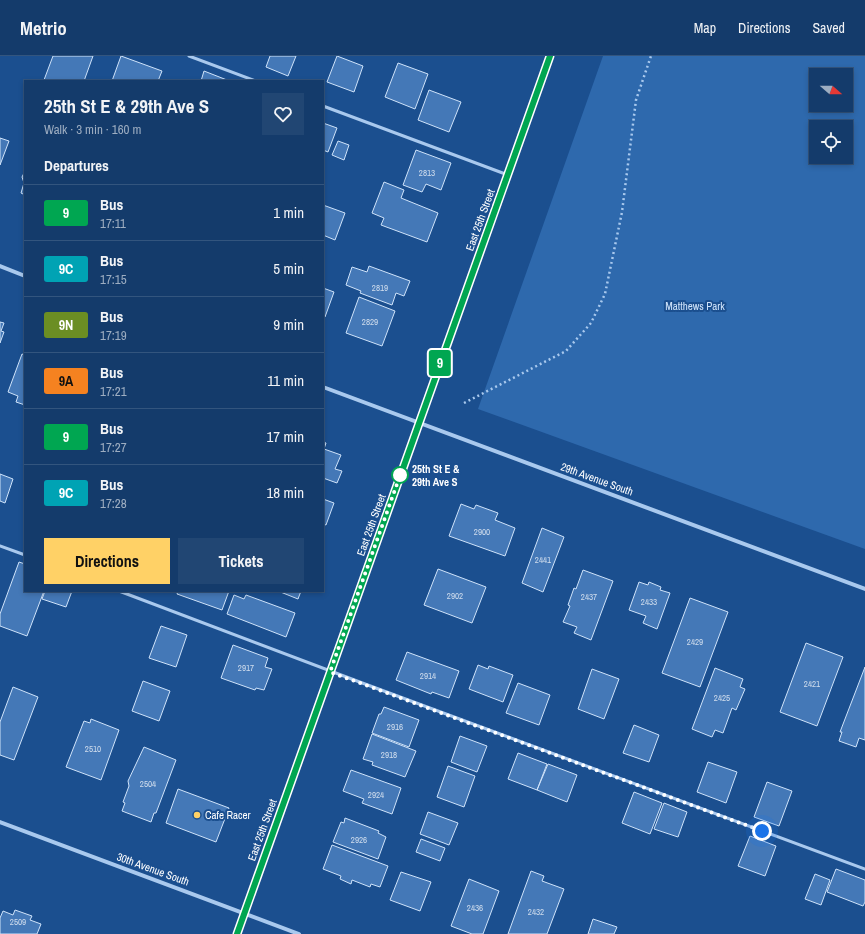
<!DOCTYPE html>
<meta charset="utf-8">
<style>
body{margin:0;font-family:"Archivo Narrow",sans-serif;background:#214673;color:#f1f3f6;height:100vh;display:flex;flex-direction:column;font-size:15px;white-space:nowrap}
*{box-sizing:border-box;margin:0}
p{font-size:13px;color:#9dadc1}
.icon{flex:none;width:22px;height:22px;fill:none;stroke:currentColor;stroke-width:2;stroke-linecap:round;stroke-linejoin:round}
.map{position:relative;flex:1;overflow:hidden}
.panel{position:absolute;left:24px;top:24px;width:300px;height:512px;display:flex;flex-direction:column;background:#143b6b;border-radius:0px;box-shadow:0 2px 6px #0003,0 0 0 1px #33557e}
.panel>*{flex:none}
.badge{padding:0 8px;border-radius:3px;font-size:14px;line-height:26px}
.needle{width:26px;rotate:110deg}
.fabs{position:absolute;left:809px;top:12px;display:grid;gap:8px}
.fabs a{display:grid;place-items:center;width:44px;height:44px;border-radius:0px;background:#143b6b;box-shadow:0 2px 6px #0003,0 0 0 1px #33557e;font-size:20px}
.you{position:absolute;width:20px;height:20px;margin:-10px;border:3px solid #fff;border-radius:50%;background:#1a73e8;box-shadow:0 0 0 6px #1a73e833}
.map>.badge{position:absolute;translate:-50% -50%;box-shadow:0 0 0 2px #fff}
h2{padding:0 20px;font-size:15px;line-height:36px}
.round{display:grid;place-items:center;flex:none;width:42px;height:42px;border-radius:0px;background:#214673}
.head{display:flex;align-items:center;justify-content:space-between;height:68px;padding:0 20px}
h1{font-size:19px;font-weight:800;line-height:30px}
.cta{display:flex;gap:8px;margin-top:auto;padding:8px 20px}
.cta a{flex:1;height:46px;border-radius:0px;background:#ffd166;color:#111;font-size:16px;font-weight:800;line-height:46px;text-align:center}
.cta a+a{background:#214673;color:#f1f3f6}
ul{padding:0;list-style:none}
li{display:flex;align-items:center;gap:12px;height:56px;padding:0 20px;border-top:1px solid #33557e}
li div{flex:1}
li b{display:block;font-size:15px}
li em{font-style:normal}
li .badge{min-width:44px;font-weight:700;text-align:center}
header{display:flex;align-items:center;gap:24px;box-sizing:border-box;height:56px;padding:0 20px;background:#143b6b;border-bottom:1px solid #33557e}
header strong{font-size:19px}
nav{display:flex;gap:22px;margin-inline-start:auto;font-size:14px}
.map>svg:first-child{display:block}
.green{fill:#2e69ad;fill-rule:evenodd}
.building{fill:#4478b7;stroke:#cfe3fa}
.lines{fill:none;stroke-linecap:round;stroke-linejoin:round}
.path{stroke:#a9c9ee;stroke-width:2.5;stroke-dasharray:2 3;stroke-linecap:butt}
.service{stroke:#a9c9ee;stroke-width:3}
.minor{stroke:#a9c9ee;stroke-width:4}
.tertiary{stroke:#a9c9ee;stroke-width:7}
.line-casing{stroke:#fff;stroke-width:9}
.line{stroke:#00a651;stroke-width:6}
.walk{stroke:#fff;stroke-width:4;stroke-dasharray:0 7.2}
.stop-dot{fill:#fff;stroke:#00a651;stroke-width:2}
.poi-dot{fill:#ffd166;stroke:#1b4f8f;stroke-width:1.5}
.labels{text-anchor:middle;dominant-baseline:central;stroke-width:4;stroke-linejoin:round;paint-order:stroke}
.number-label{font-size:9px;fill:#d0dded}
.street-label{font-size:11px;fill:#fff;stroke:#1b4f8f}
.park-label{font-size:11px;fill:#cfe3fa;stroke:#1b4f8f}
.stop-label{font-size:11px;font-weight:bold;fill:#fff;stroke:#1b4f8f;text-anchor:start}
.poi-label{font-size:11px;fill:#fff;stroke:#1b4f8f;text-anchor:start}
</style>
<header>
<strong>Metrio</strong>
<nav><a>Map</a><a>Directions</a><a>Saved</a></nav>
</header>
<div class="map">
<svg width="865" height="878" viewBox="0 0 865 878">
<rect width="100%" height="100%" fill="#1b4f8f"/>
<!-- green -->
<path class="green" d="M603,0H865V493L478,353ZM816,19H846V49H816ZM816,71H846V101H816Z"/>
<!-- building -->
<path class="building" d="M53,0H93L84,25H46L44,24Z
M121,0L162,15L158,25H112Z
M270,0H296L288,20L266,11Z
M337,0L363,10L354,36L327,26Z
M398,7L428,18L415,53L385,41Z
M204,15L227,24V25H201Z
M429,34L461,46L449,76L418,64Z
M323,67L337,72L328,96L323,94Z
M0,82L9,85L0,109Z
M338,85L349,89L344,104L332,99Z
M416,94L451,107L441,134L426,128L422,136L403,129Z
M25,115V139L21,137L24,127L22,121Z
M384,126L404,134L401,142L438,157L427,186L381,169L384,162L372,157Z
M323,149L345,157L335,184L323,179Z
M369,210L410,225L404,240L396,237L392,249L360,237L361,235L346,229L352,211L367,216Z
M323,232L334,236L325,261L323,260Z
M359,241L395,255L382,290L346,277Z
M0,266L4,267L1,275L4,276L0,287Z
M22,298L25,299V349L16,346L18,340L8,336Z
M323,386L326,387L324,393L341,399L335,413L342,415L337,427L323,422Z
M0,418L13,423L5,447L0,445Z
M323,443L334,447L326,469L323,468Z
M461,448L474,453L476,449L498,457L495,464L515,472L505,500L449,480Z
M542,472L564,481L543,536L522,527Z
M19,506L25,508V535H44L27,580L0,570V558Z
M438,513L486,531L472,567L424,549Z
M583,514L613,525L591,584L574,577L577,571L563,566L570,550L568,549L574,532L576,533Z
M639,526L648,529L649,526L661,531L660,534L670,537L657,573L643,567L646,560L629,554Z
M45,535H72L66,551L42,543Z
M178,535H229L222,554L177,538Z
M278,535H301L298,543Z
M234,539L244,543L246,539L295,557L286,581L227,558Z
M690,542L728,556L700,631L662,617Z
M161,570L187,579L176,611L149,602Z
M806,587L843,601L817,670L780,656Z
M233,589L268,602L265,611L272,613L264,634L256,632L255,634L221,622Z
M407,596L459,615L449,642L432,636L431,638L396,624Z
M478,609L488,613L489,610L513,619L503,646L469,633Z
M865,611V684L859,682L856,691L839,685L842,676H840Z
M715,612L743,623L740,631L745,633L736,654L732,652L723,677L715,674L712,681L692,673Z
M592,613L619,623L604,663L578,653Z
M143,625L170,635L159,665L132,655Z
M518,627L550,639L539,669L506,657Z
M13,631L38,641L14,704L0,699V666Z
M384,651L419,664L409,691L372,677L379,658H381Z
M91,663L119,674L101,724L66,711L84,665L90,667Z
M634,669L659,679L649,706L623,697Z
M372,678L416,695L405,721L372,709L373,706L363,703Z
M460,680L487,690L477,716L451,706Z
M144,691L176,704L156,757H154L151,766L122,755L125,747L123,746L129,730L128,725Z
M518,697L547,708L537,734L508,723Z
M708,706L737,716L726,747L697,736Z
M548,708L577,719L567,746L537,734Z
M448,710L475,720L464,751L437,741Z
M351,714L401,732L392,758L362,747L364,743L343,735Z
M767,726L792,735L779,770L754,761Z
M178,733L229,752L216,786L166,767Z
M634,736L662,747L650,778L622,767Z
M664,747L687,756L678,781L654,773Z
M428,756L458,767L449,789L420,778Z
M345,762L379,775L378,777L386,781L378,803L333,786L341,766L344,767Z
M750,780L776,790L765,820L738,810Z
M421,783L445,792L440,805L416,796Z
M332,789L388,810L380,831L371,828L370,831L352,824L351,828L340,823L341,820L323,813Z
M836,813L865,824V846L863,850L827,836Z
M531,815L544,820L542,825L564,833L547,878H508Z
M401,816L431,826L420,855L390,844Z
M815,818L830,824L821,849L805,843Z
M469,823L499,835L483,878H472L451,870Z
M15,854L32,860L30,864L41,868L37,878H0V862L3,855L13,859Z
M593,863L617,871L614,878H588Z"/>
<g class="lines">
<!-- path -->
<path class="path" d="M464,347L566,295L591,267L605,238L622,156L636,44L651,0"/>
<!-- service -->
<path class="service" d="M189,0L256,25
M323,50L508,119
M0,490L25,499
M119,535L365,628L865,813"/>
<!-- minor -->
<path class="minor" d="M0,210L25,220
M323,331L865,533
M0,766L299,878"/>
<!-- tertiary -->
<path class="tertiary" d="M237,878L550,0"/>
</g>
<g class="lines">
<defs>
<path id="line" d="M237,878L550,0"/>
</defs>
<!-- line casing -->
<use href="#line" class="line-casing"/>
<!-- line -->
<use href="#line" class="line"/>
<!-- walk -->
<path class="walk" d="M400,419L402,414L330,616L762,775"/>
</g>
<!-- markers -->
<circle class="stop-dot" cx="400" cy="419" r="8"/>
<circle class="poi-dot" cx="197" cy="759" r="4"/>
<g class="labels">
<!-- number labels -->
<g class="number-label">
<text x="427" y="117">2813</text>
<text x="380" y="232">2819</text>
<text x="370" y="266">2829</text>
<text x="482" y="476">2900</text>
<text x="543" y="504">2441</text>
<text x="455" y="540">2902</text>
<text x="589" y="541">2437</text>
<text x="649" y="546">2433</text>
<text x="695" y="586">2429</text>
<text x="246" y="612">2917</text>
<text x="428" y="620">2914</text>
<text x="812" y="628">2421</text>
<text x="722" y="642">2425</text>
<text x="395" y="671">2916</text>
<text x="93" y="693">2510</text>
<text x="389" y="699">2918</text>
<text x="148" y="728">2504</text>
<text x="376" y="739">2924</text>
<text x="359" y="784">2926</text>
<text x="475" y="852">2436</text>
<text x="536" y="856">2432</text>
<text x="18" y="866">2509</text>
</g>
<!-- street labels -->
<g class="street-label">
<text transform="translate(480 164) rotate(-70)">East 25th Street</text>
<text transform="translate(597 423) rotate(20)">29th Avenue South</text>
<text transform="translate(371 469) rotate(-70)">East 25th Street</text>
<text transform="translate(262 774) rotate(-70)">East 25th Street</text>
<text transform="translate(153 813) rotate(20)">30th Avenue South</text>
</g>
<!-- park labels -->
<g class="park-label">
<text x="695" y="250">Matthews Park</text>
</g>
<!-- stop labels -->
<g class="stop-label">
<text x="412" y="413">25th St E &amp;<tspan x="412" dy="13">29th Ave S</tspan></text>
</g>
<!-- poi labels -->
<g class="poi-label">
<text x="205" y="759">Cafe Racer</text>
</g>
</g>
</svg>
<div class="fabs">
<a><svg class="needle" viewBox="-14 -14 28 28"><path d="M0-13l5 13h-10z" fill="#e53935"/><path d="M0 13l5-13h-10z" fill="#9dadc1"/></svg></a>
<a><svg class="icon" aria-label="locate" viewBox="0 0 24 24"><circle cx="12" cy="12" r="6"/><path d="M12 2v4M12 18v4M2 12h4M18 12h4"/></svg></a>
</div>
<div class="you" style="left:762px;top:775px"></div>
<b class="badge" style="left:440px;top:307px;background:#00a651;color:#fff">9</b>
<section class="panel">
<div class="head"><div><h1>25th St E &amp; 29th Ave S</h1><p>Walk · 3 min · 160 m</p></div><a class="round"><svg class="icon" aria-label="heart" viewBox="0 0 24 24"><path d="M12 20l-8-8c-3-5 5-10 8-4 3-6 11-1 8 4z"/></svg></a></div>
<h2>Departures</h2>
<ul>
<li><span class="badge" style="background:#00a651;color:#fff">9</span><div><b>Bus</b><p>17:11</p></div><em>1 min</em></li>
<li><span class="badge" style="background:#00a3b4;color:#fff">9C</span><div><b>Bus</b><p>17:15</p></div><em>5 min</em></li>
<li><span class="badge" style="background:#6b8e23;color:#fff">9N</span><div><b>Bus</b><p>17:19</p></div><em>9 min</em></li>
<li><span class="badge" style="background:#f58220;color:#111">9A</span><div><b>Bus</b><p>17:21</p></div><em>11 min</em></li>
<li><span class="badge" style="background:#00a651;color:#fff">9</span><div><b>Bus</b><p>17:27</p></div><em>17 min</em></li>
<li><span class="badge" style="background:#00a3b4;color:#fff">9C</span><div><b>Bus</b><p>17:28</p></div><em>18 min</em></li>
</ul>
<div class="cta"><a>Directions</a><a>Tickets</a></div>
</section>
</div>
